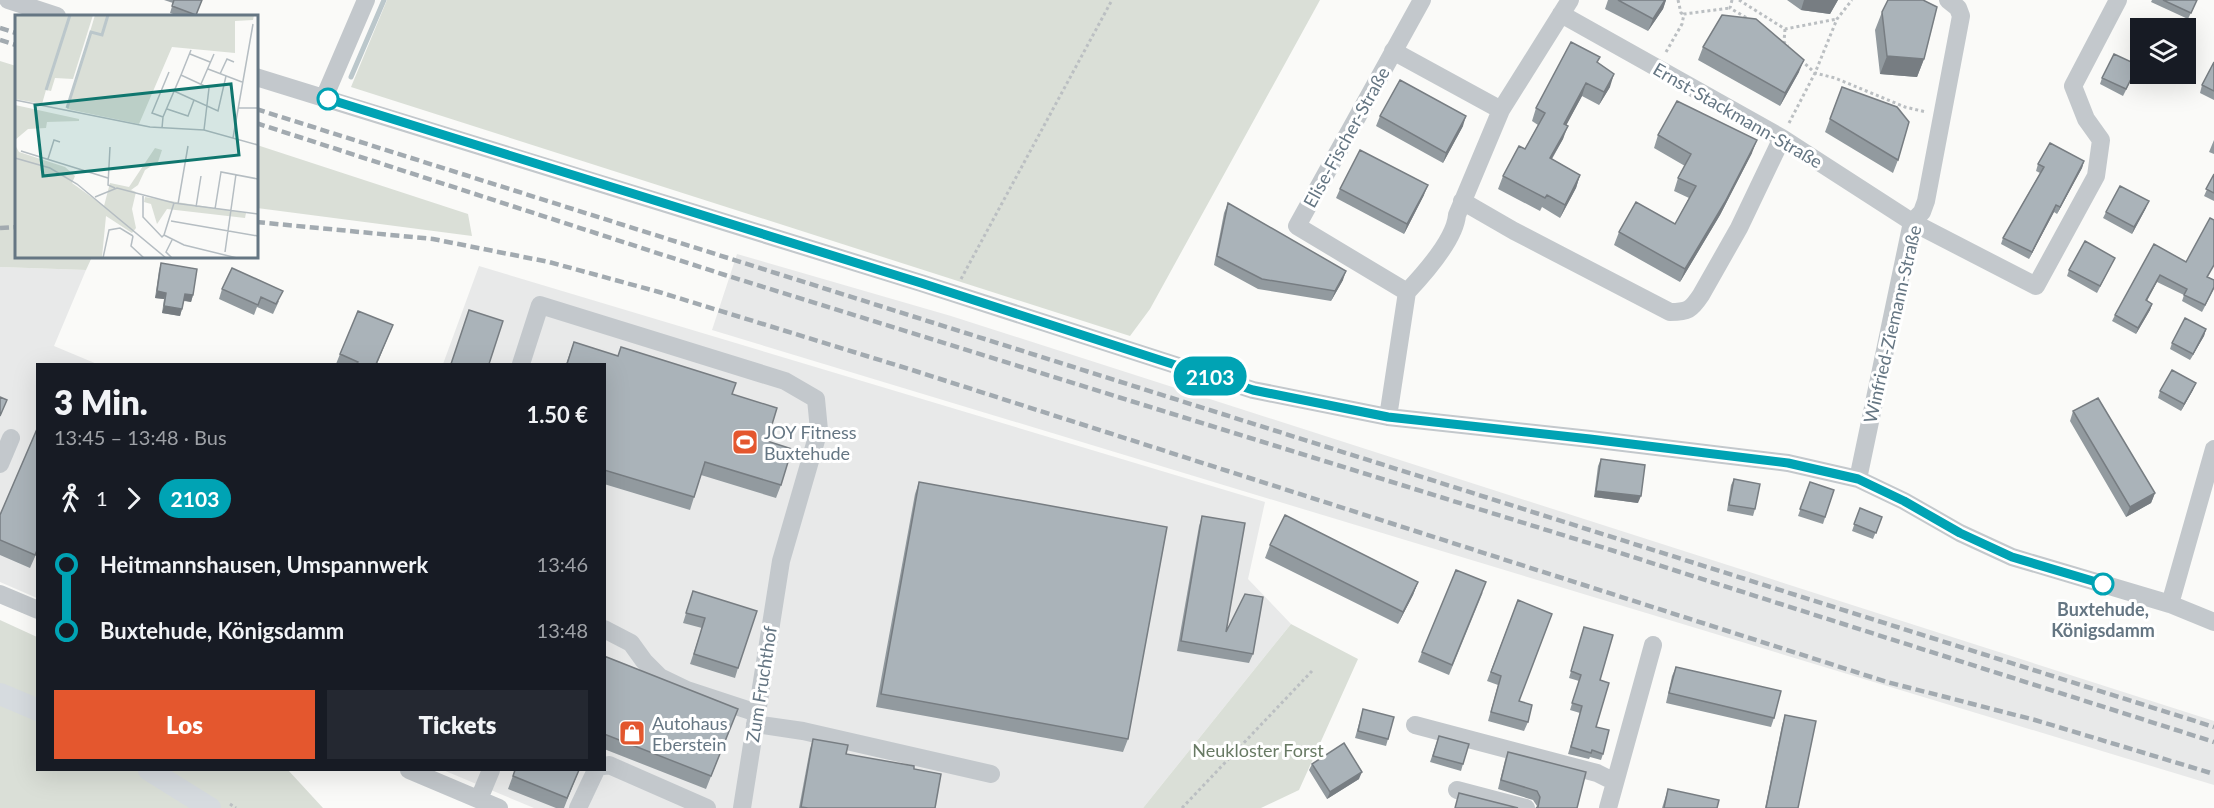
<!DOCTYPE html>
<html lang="de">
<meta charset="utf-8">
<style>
body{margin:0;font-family:Lato,sans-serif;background:#242831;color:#f1f3f6;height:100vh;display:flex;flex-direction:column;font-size:22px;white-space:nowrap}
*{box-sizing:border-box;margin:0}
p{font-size:20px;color:#9ea1a6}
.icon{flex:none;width:33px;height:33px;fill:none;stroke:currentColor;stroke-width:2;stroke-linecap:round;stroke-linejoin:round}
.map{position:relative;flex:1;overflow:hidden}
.sheet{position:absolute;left:36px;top:363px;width:570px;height:408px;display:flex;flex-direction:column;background:#171b24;border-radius:0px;box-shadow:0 6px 24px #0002}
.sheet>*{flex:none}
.badge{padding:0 12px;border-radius:20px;font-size:21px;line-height:39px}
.fabs{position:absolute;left:2130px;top:18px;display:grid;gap:12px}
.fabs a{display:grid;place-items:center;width:66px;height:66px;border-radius:0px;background:#171b24;box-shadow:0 6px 24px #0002;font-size:30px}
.map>.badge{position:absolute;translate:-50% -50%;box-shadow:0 0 0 3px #fff}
.legs{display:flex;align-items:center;gap:9px;height:66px;padding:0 18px;font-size:20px}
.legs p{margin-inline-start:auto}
.overview{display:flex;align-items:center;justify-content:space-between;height:102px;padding:0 18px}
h1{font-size:33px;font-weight:800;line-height:45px}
.primary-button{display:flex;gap:12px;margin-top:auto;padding:12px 18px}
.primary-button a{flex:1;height:69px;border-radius:0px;background:#e4572e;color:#fff;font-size:24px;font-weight:800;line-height:69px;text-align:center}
.primary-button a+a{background:#242831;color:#f1f3f6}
ul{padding:0 18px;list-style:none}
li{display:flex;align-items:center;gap:21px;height:66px;font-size:22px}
li i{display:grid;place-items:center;width:9px;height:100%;margin:0 8px;background:currentColor}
li i::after{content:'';width:15px;height:15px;margin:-8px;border:4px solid;border-radius:50%;background:#171b24}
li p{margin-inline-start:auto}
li:first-child i{background:linear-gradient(#0000 50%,currentColor 0)}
li:last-child i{background:linear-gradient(currentColor 50%,#0000 0)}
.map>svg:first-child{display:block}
.built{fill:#e8e9e9}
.green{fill:#dadfd7}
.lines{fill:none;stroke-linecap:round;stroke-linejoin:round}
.stream{stroke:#bbc7cb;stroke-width:5}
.path{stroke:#bbbfc2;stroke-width:3;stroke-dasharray:3 3;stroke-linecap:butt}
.minor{stroke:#c3c8cc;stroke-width:18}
.major{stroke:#d6dbdf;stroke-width:22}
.rail{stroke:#a2aab0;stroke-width:4.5;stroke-dasharray:9 4.5;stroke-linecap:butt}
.wall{fill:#929a9f}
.shaded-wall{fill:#777d82}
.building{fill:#aab3b9;stroke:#777d82;stroke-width:1.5}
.line-1-casing{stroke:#fff;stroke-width:14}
.line-1{stroke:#00a3b4;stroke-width:9}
.stop-1-dot{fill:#fff;stroke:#00a3b4;stroke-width:3}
.labels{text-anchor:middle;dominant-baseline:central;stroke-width:6;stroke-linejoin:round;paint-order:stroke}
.street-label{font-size:18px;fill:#657683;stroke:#fff}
.poi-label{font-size:18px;fill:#657683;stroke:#fff;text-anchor:start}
.stop-label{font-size:18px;font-weight:bold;fill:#657683;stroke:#fff}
.park-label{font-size:18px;fill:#687a64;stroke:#fff}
.inset-river{fill:none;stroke:#bbc7cb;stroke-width:3}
.inset-road{fill:none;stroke:#b5bdc2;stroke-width:1.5}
.view{fill:#0f766e;fill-opacity:0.15;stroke:#0f766e;stroke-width:3}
.inset-edge{fill:none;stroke:#657683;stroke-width:3}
</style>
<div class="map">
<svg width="2214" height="808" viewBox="0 0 2214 808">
<rect width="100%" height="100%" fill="#fafaf8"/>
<!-- built -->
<path class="built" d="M737,254L951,316L2214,721V785L712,330Z
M479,266L1265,502L1248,579L1291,624L1143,808H534L443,770H604V364H443Z
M0,267L86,270L54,346L97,364H38L37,598L0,582Z"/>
<!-- green -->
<path class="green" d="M387,0H1320L1150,309L1130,336L351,87Z
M0,61L16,66V256L92,257L86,270L0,267Z
M257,145L468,214L472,236L257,208Z
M0,620L37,637L38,770H288L323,808H0Z
M1291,624L1358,659L1299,790L1261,808H1143Z"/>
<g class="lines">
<!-- stream -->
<path class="stream" d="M351,77L384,0"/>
<!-- path -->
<path class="path" d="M1678,0L1681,13L1684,14
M1732,0L1730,8L1750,20
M1739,0L1785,29L1837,19
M1785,29L1784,42L1788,46
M1666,52L1682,24L1684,14L1730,8
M1801,60L1815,73L1835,78L1905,107L1926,112
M1789,123L1815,73L1837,19L1852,0
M961,279L1112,0
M230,804L236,808
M1182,808L1312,671"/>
<!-- minor -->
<path class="minor" d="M8,0L57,16
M1561,14L1782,138L1912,222L2036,286L2096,176L2101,140L2086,119L2073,86L2118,0
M1393,51L1501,110
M256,77L921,283L1253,390L1388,417L1590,439L1788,463L1858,479L1904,501L1960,533L2012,557L2170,604L2214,622
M324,98L366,0
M1462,201L1514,231L1670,312C1688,312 1691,310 1701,295L1739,228L1782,138
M1407,292L1297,226L1422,0
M521,364L540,305L785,381L816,399L819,430L781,561L742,808
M1388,417L1407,292C1424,274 1455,239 1457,215L1501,110L1570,0
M0,464L11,438
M1858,479L1912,222L1922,212L1926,201L1961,16L1958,8L1948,0
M0,594L38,610
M2170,604L2214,449
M604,629L631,643L644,661L660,677L687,690L757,713
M755,724L803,731L991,774
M1415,725L1597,773L1615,782
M604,766L609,765L707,808
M409,770L499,808
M1457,790L1526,808
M479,799L491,770
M578,808L596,770
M1608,808L1653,645"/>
<!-- major -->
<path class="major" d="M0,694L38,710
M149,770L210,808"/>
<!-- rail -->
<path class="rail" d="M0,28L16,33
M0,40L16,45
M256,109L2214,727
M256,123L725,275L1611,550L2214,742
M256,222L433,239L549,262L659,292L909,369L1887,682L2035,720L2214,774
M0,228L16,227"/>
</g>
<!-- wall -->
<path class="wall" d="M164,0H202L195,16H179L170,13L173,3Z
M1608,0H1666L1663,9L1648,31L1605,9Z
M1787,0H1838L1830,14L1801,10Z
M2152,0H2197L2188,19L2151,2Z
M1882,12L1924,59L1917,77L1880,74L1875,30Z
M1703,47L1799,72L1780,106L1698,60Z
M2214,62V100L2200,93L2202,85Z
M1598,63L1610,87L1599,105L1582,96L1566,125L1563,139L1552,159L1580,175L1576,188L1560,218L1542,207L1540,211L1498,189L1503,176L1525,149L1538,125L1532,121L1536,108Z
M2135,72L2123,96L2100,84L2102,78Z
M1842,87L1898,160L1893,173L1825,132Z
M1380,116L1463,126L1443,163L1376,126Z
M1658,135L1752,153L1720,215L1680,282L1614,245L1619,232L1675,224L1689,198L1674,191L1678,178L1685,166L1654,148Z
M2214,140V154L2209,152Z
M2084,161L2082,168L2057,214L2054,212L2029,259L2001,244L2003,238L2040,173L2036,171L2038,164Z
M2214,174V201L2204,196Z
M1340,189L1424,195L1404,234L1336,198Z
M1228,203L1343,280L1331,301L1258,289L1214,265L1224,213Z
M2146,208L2132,234L2103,218L2106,212Z
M2154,244L2214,280V289L2202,312L2182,301L2184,295L2157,282L2147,301L2152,304L2150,310L2136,334L2112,321L2115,315Z
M161,263L193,295L191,302L184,301L180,316L162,313L164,299L155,298L159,270Z
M2112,264L2097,293L2067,276L2069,270Z
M222,289L279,301L273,314L257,307L254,315L219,299Z
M393,325L377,364H336L340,354Z
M2206,329L2204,336L2190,360L2170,349L2172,343Z
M574,342L732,394L767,441L781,485L776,498L701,475L690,510L604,484V364H566Z
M2193,390L2181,411L2158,398L2160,391Z
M2073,411L2155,493L2151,503L2126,517L2070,421Z
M1601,459L1638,503L1594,497L1598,466Z
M1734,479L1755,509L1753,516L1727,511L1731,485Z
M919,482L1128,739L1123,752L876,707L915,494Z
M1810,482L1834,490L1823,524L1798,516Z
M1860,508L1882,517L1873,539L1852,531Z
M0,515L38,550L30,568L0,555Z
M1202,516L1226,632L1253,654L1249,663L1177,651L1199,526Z
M1270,545L1418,582L1413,595L1398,624L1265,558Z
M693,591L738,668L735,678L690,664L702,628L683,623Z
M1483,592L1449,675L1418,662L1422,652Z
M1518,600L1519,701L1528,722L1524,731L1488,721L1498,685L1487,681Z
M1584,627L1600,680L1596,727L1603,754L1601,760L1590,757L1589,759L1568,754L1580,713L1570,710L1579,681L1569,678Z
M604,656L733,721L706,789L604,749Z
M1676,667L1774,718L1771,727L1666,703L1672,676Z
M1363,709L1388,739L1386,746L1355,738Z
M1785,715L1798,808H1765L1782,725Z
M1439,736L1463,764L1461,771L1430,762Z
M813,739L846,754L914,769L935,808H799L810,749Z
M1508,752L1577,808H1536L1537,806L1533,800L1498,789L1505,760Z
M1312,764L1359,779L1327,799L1309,770Z
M515,770H579L564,808H556L508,789Z
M1668,789L1717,808H1662Z"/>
<!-- shaded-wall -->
<path class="shaded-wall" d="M1665,0H1666L1663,9L1648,31L1653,19Z
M1804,0H1838L1830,14L1801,10Z
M1887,56L1924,59L1917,77L1880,74Z
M1804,60L1799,72L1780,106L1785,93Z
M1614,74L1610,87L1599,105L1604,92Z
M1586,83L1582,96L1560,137L1564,124Z
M1466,116L1463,126L1443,163L1446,153Z
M1568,126L1563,139L1545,170L1550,158Z
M1757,140L1752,153L1720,215L1680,282L1685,269Z
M2084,161L2082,168L2057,214L2060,207Z
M1580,175L1576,188L1560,218L1565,205Z
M1428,185L1424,195L1404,234L1407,224Z
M2149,201L2146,208L2132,234L2134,227Z
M2056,205L2054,212L2029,259L2032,252Z
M1346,271L1343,280L1331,301L1335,291Z
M2160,275L2157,282L2143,307L2146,300Z
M157,291L166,293L164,299L155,298Z
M185,294L193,295L191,302L182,300Z
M2152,304L2150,310L2136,334L2138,328Z
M164,306L182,309L180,316L162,313Z
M2206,329L2204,336L2190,360L2193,354Z
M2196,383L2193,390L2181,411L2184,404Z
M1596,491L1641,496L1638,503L1594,497Z
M2155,493L2151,503L2126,517L2130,507Z
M1418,582L1413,595L1398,624L1403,612Z
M1362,772L1359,779L1327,799L1330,792Z"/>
<!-- building -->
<path class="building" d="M174,0H202L196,15L172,6Z
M1618,0H1665L1653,19Z
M1888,0H1923L1937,7L1924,59L1887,56L1882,12Z
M2163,0H2197L2191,13Z
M1722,15L1756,19L1804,60L1785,93L1703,47Z
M1571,42L1600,57L1597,62L1614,74L1604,92L1586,83L1564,124L1568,126L1550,158L1580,175L1565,205L1547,195L1545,198L1503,176L1519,146L1525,149L1545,113L1536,108Z
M2114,54L2138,65L2126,89L2102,78Z
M2214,62V91L2202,85Z
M1400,80L1466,116L1446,153L1380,116Z
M1842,87L1897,107L1909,122L1898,160L1830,119Z
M1677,101L1757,140L1725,202L1685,269L1619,232L1636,202L1675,224L1696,186L1678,178L1691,154L1658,135Z
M2050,143L2084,161L2060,207L2056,205L2032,252L2003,238L2044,167L2038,164Z
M1360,150L1428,185L1407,224L1340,189Z
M2214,174V193L2206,189Z
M2120,186L2149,201L2134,227L2106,212Z
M1228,203L1346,271L1335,291L1262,279L1217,256Z
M2210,218L2214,220V265L2207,277L2214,280V287L2205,305L2184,295L2187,289L2160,275L2146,300L2152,304L2138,328L2115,315L2154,244L2186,262Z
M2085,241L2115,258L2100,286L2069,270Z
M161,263L197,269L193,295L185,294L182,309L164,306L166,293L157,291Z
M232,268L283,291L276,304L261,297L258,305L222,289Z
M469,310L503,321L489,364H451Z
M358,311L393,325L376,364H356L358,362L340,354Z
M2185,318L2206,329L2193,354L2172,343Z
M574,342L618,356L621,347L736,383L732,394L777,408L767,441L792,449L781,485L705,462L694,497L604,470V364H567Z
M2172,370L2196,383L2184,404L2160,391Z
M0,397L7,400L0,416Z
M2098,398L2155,493L2130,507L2073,411Z
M37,429L38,548L35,555L0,540V515Z
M1601,459L1645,465L1641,496L1596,491Z
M1734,479L1760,484L1755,509L1729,505Z
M919,482L1167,527L1128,739L881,694Z
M1810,482L1834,490L1825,517L1800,509Z
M1860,508L1882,517L1876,533L1854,524Z
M1285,515L1418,582L1403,612L1270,545Z
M1202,516L1245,523L1226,632L1245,594L1263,597L1253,654L1181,641Z
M1456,570L1486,582L1452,665L1422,652Z
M693,591L757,611L738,668L694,654L705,618L686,613Z
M1518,600L1552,614L1519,701L1532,705L1528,722L1491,712L1501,676L1491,672Z
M1584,627L1613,635L1600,680L1609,683L1596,727L1609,730L1603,754L1592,750L1591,753L1571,747L1582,706L1572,703L1581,675L1571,671Z
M604,656L738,709L711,776L604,734Z
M1676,667L1781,691L1774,718L1669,693Z
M1363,709L1394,717L1388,739L1358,731Z
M1785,715L1816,721L1798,808H1766Z
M1439,736L1469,744L1463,764L1433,756Z
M813,739L848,745L846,754L914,766V769L941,774L935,808H808L801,807Z
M1344,743L1362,772L1330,792L1312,764Z
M1508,752L1586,772L1577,808H1536L1538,807L1540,797L1537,791L1501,780Z
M515,770H579L567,798L513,776Z
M1668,789L1719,800L1717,808H1664Z
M1459,793L1518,808H1455Z"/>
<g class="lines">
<defs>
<path id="line-1" d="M328,99L921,283L1253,390L1388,417L1590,439L1788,463L1858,479L1904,501L1960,533L2012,557L2103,584"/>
</defs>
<!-- line-1 casing -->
<use href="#line-1" class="line-1-casing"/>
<!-- line-1 -->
<use href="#line-1" class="line-1"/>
</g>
<!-- icons -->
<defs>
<symbol id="stadium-square" viewBox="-11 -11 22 22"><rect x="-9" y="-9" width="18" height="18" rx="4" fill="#e4572e" stroke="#fff"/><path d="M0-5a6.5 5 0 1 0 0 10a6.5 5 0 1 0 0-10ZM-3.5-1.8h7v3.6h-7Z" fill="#fff"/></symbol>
<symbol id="shop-square" viewBox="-11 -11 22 22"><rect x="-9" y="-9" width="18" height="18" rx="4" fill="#e4572e" stroke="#fff"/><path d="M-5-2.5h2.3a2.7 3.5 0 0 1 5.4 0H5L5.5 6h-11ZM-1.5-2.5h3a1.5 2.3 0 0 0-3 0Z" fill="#fff"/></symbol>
</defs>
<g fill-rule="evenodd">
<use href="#stadium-square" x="730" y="427" width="30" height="30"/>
<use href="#shop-square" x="617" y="718" width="30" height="30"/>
</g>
<!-- markers -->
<g class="stop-1-dot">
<circle cx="328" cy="99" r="10"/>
<circle cx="2103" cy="584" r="10"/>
</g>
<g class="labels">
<!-- street labels -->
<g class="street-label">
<text transform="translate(1738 115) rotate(30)">Ernst-Stackmann-Straße</text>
<text transform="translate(1346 137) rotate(-61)">Elise-Fischer-Straße</text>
<text transform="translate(1892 324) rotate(-77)">Winfried-Ziemann-Straße</text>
<text transform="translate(761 684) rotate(-81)">Zum Fruchthof</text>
</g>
<!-- poi labels -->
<g class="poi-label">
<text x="764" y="432">JOY Fitness<tspan x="764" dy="21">Buxtehude</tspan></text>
<text x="652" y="723">Autohaus<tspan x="652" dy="21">Eberstein</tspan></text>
</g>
<!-- stop labels -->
<g class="stop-label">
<text x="2103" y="609">Buxtehude,<tspan x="2103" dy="21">Königsdamm</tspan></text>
</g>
<!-- park labels -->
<g class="park-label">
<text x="1258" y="750">Neukloster Forst</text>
</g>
</g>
<!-- overview -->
<g transform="translate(15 15)">
<rect width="243" height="243" fill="#fafaf8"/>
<path d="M0,0H78L58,64L40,63L36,76L31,75L27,89L0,84ZM80,0H239L238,5L220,6V38L157,32L124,109L52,94ZM0,90L64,104V106L32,107L31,113L13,114L0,125ZM0,130L4,137L50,152L60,161L57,168L89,191L95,168L114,172L140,133L147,135L143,147L130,155L123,170L116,175L121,177L117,194L121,213L117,218L91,201L87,242L0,243ZM130,182L231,198L230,203L152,194L142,209L136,189L129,187Z" fill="#dadfd7"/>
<path class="inset-river" d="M31,75L55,0M52,93L76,17L87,20L93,0"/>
<path class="inset-road" d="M175,39L195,47M193,54L227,67M205,59L212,44L219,47M166,60L176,35M186,69L199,39M159,76L203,96L211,61M0,85L135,112L189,115L243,130M224,93H243M152,94L173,101L179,85M148,102L137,98L154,57M147,113L148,102L166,60L194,73L189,115M218,123L238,9M95,132L93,170L100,173M6,136L93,163M0,143L35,153L62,169L151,243M33,144L39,125L45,127M128,181V202L147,222L149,220L169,230L222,243M80,182L102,173L159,188L243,199M163,189L173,131M181,192L186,161M200,194L206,157L243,164M156,206L243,221M149,220L159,188M118,221L116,231L129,243M210,237L221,159M88,243L94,215L105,213L118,221M157,243L151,237L157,225M243,243V222"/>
<path class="view" d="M216,69L224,140L28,161L20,90Z"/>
<rect width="243" height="243" class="inset-edge"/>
</g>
</svg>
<div class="fabs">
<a><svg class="icon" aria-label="layers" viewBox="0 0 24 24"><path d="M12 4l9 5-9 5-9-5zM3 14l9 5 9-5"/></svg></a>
</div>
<b class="badge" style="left:1210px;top:376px;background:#00a3b4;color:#fff">2103</b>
<section class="sheet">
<div class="overview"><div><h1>3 Min.</h1><p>13:45 – 13:48 · Bus</p></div><b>1.50 €</b></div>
<div class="legs"><svg class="icon" aria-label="walk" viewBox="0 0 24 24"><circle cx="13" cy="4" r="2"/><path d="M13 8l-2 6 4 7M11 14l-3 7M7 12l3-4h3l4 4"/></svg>1<svg class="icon" aria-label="forward" viewBox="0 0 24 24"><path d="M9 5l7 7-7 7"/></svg><b class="badge" style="background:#00a3b4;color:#fff">2103</b></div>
<ul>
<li><i style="color:#00a3b4"></i><b>Heitmannshausen, Umspannwerk</b><p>13:46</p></li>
<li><i style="color:#00a3b4"></i><b>Buxtehude, Königsdamm</b><p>13:48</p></li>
</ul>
<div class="primary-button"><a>Los</a><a>Tickets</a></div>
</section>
</div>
